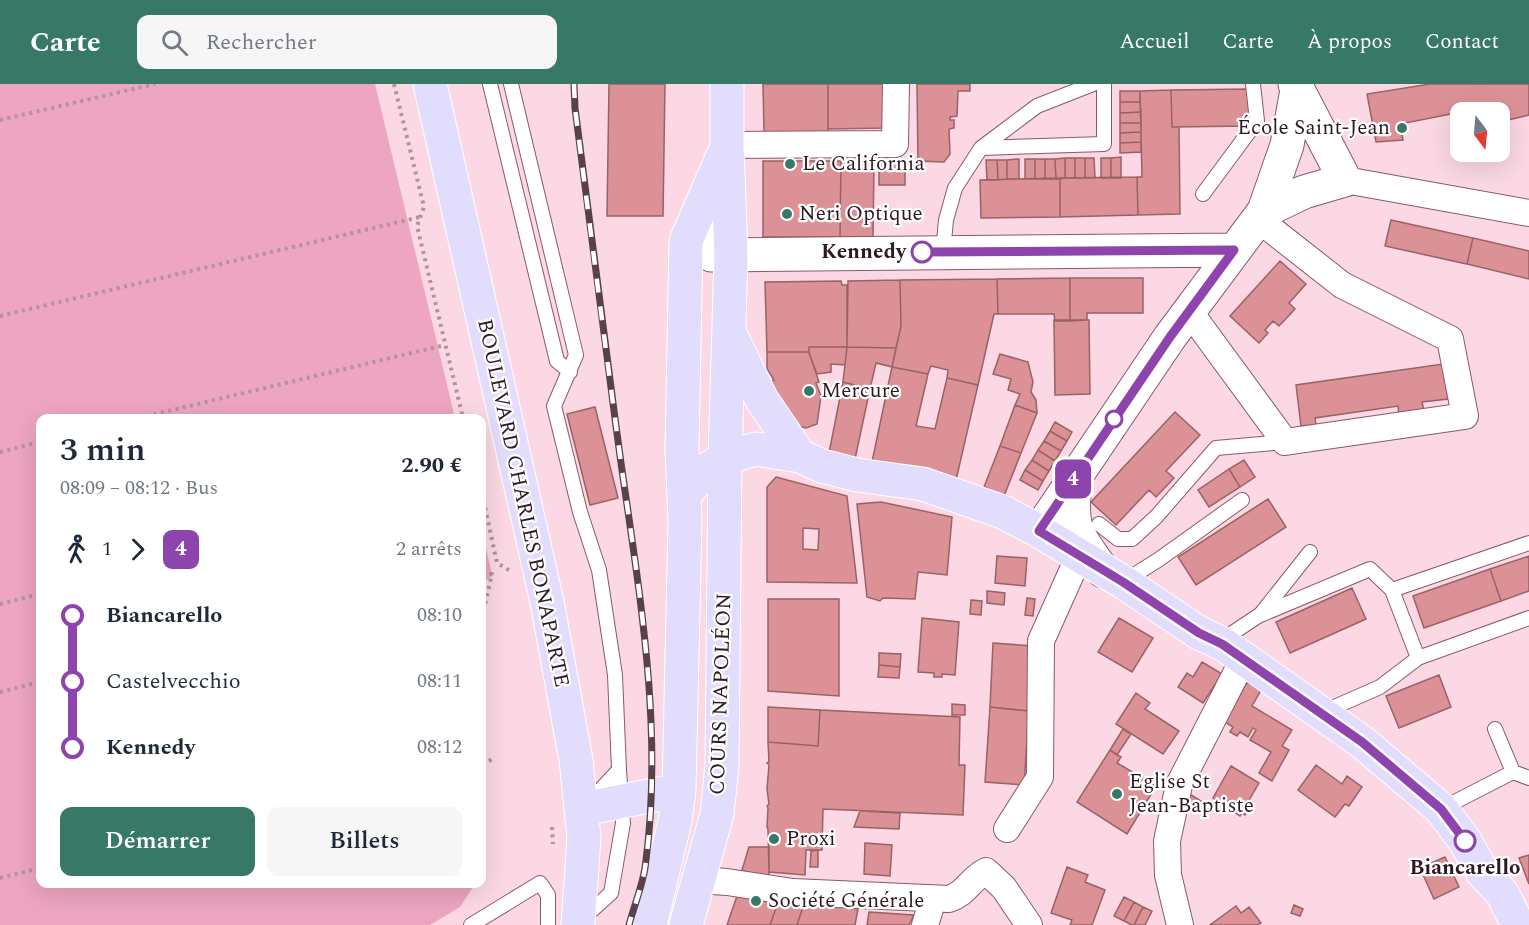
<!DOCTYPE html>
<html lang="fr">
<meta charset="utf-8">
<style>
body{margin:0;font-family:Spectral,serif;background:#f6f6f7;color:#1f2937;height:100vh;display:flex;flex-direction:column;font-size:22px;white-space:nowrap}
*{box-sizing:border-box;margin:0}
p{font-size:20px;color:#747a83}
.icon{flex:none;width:33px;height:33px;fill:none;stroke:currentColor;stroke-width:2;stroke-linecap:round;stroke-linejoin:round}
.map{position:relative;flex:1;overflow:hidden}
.drawer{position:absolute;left:36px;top:330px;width:450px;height:474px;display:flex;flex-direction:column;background:#fff;border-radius:12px;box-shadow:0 6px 24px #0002}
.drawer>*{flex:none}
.badge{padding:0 12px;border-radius:9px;font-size:21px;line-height:39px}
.needle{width:39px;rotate:164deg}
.buttons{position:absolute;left:1450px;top:18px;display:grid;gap:12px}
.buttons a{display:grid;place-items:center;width:60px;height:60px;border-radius:12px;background:#fff;box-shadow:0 6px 24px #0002;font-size:30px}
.map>.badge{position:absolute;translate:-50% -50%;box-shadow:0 0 0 3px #fff}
.legs{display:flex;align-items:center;gap:9px;height:66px;padding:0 24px;font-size:20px}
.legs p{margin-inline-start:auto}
.summary{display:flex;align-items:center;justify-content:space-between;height:102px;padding:0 24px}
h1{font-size:33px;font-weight:600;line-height:45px}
.cta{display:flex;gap:12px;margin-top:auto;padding:12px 24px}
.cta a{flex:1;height:69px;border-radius:12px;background:#377867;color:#fff;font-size:24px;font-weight:600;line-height:69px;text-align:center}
.cta a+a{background:#f6f6f7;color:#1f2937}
ul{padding:0 24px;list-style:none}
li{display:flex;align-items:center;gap:21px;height:66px;font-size:22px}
li i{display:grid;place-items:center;width:9px;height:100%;margin:0 8px;background:currentColor}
li i::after{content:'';width:15px;height:15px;margin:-8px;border:4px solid;border-radius:50%;background:#fff}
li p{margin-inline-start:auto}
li:first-child i{background:linear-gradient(#0000 50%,currentColor 0)}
li:last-child i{background:linear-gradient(currentColor 50%,#0000 0)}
header{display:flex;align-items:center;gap:36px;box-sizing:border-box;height:84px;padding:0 30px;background:#377867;color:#fff}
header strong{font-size:28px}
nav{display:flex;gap:33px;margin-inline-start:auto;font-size:21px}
.search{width:420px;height:54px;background:#f6f6f7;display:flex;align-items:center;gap:15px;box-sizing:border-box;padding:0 21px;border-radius:12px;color:#747a83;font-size:22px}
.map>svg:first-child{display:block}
.water{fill:#eda5c1}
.building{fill:#dc9197;stroke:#986266;stroke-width:1.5;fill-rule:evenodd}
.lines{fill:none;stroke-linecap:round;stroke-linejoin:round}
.service-casing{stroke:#8a586c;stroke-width:16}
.minor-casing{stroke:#8a586c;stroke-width:28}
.secondary-casing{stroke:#8a586c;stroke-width:35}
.primary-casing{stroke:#fff;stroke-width:35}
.path{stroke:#b1939e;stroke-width:4;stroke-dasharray:3 4.5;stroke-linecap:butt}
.service{stroke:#fff;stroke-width:14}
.minor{stroke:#fff;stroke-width:26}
.secondary{stroke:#fff;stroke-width:33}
.primary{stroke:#e3ddfd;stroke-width:33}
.rail-casing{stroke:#59414a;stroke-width:7}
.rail{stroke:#fff;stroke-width:4.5;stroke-dasharray:14;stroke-linecap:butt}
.line-1-casing{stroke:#fff;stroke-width:14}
.line-1{stroke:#8e44ad;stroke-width:9}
.poi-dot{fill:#377867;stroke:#fff;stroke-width:2}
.stop-1-dot{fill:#fff;stroke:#8e44ad;stroke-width:3}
.labels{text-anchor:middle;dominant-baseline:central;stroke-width:4.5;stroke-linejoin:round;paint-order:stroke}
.poi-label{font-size:21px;fill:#2e1921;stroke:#fff;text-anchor:start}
.stop-label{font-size:21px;font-weight:bold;fill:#2e1921;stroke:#fff;text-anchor:end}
.street-label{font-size:21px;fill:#2e1921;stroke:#fff}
</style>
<header>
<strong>Carte</strong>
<div class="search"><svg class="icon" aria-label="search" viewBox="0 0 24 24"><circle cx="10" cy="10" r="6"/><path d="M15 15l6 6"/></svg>Rechercher</div>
<nav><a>Accueil</a><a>Carte</a><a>À propos</a><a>Contact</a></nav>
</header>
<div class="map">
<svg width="1529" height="841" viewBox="0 0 1529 841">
<rect width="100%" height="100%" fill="#fbd8e4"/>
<!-- water -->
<path class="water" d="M0,0H375L455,334H40V800H475L460,823L430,841H0Z
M482,447L492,490L489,495L482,497Z"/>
<!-- building -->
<path class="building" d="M609,0H665L663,132H607Z
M763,0H828V48H764Z
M828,0H884L885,44L828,45Z
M917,0H970V7H958L957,32L950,33V36H954V44L949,45L950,70L944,78L918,77Z
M1430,0H1529V31L1500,38V28H1497L1496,23L1461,28L1400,40L1403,56L1376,58L1367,10Z
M1249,5V42L1172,43L1171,6Z
M1171,6L1172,43H1179L1180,130L1138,131L1137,93H1142L1140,7Z
M1120,7H1140V18H1120Z
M1120,18H1140L1141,28L1120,29Z
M1141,28V39H1120V29Z
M1120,39H1141V48L1120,49Z
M1141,48V58L1120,59V49Z
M1141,58V68L1120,69V59Z
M1121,73V94H1111V74Z
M1065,74H1075V94H1065Z
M1065,74V94L1056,95L1055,75Z
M1075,74H1085V94H1075Z
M1085,74H1094L1095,94H1085Z
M1101,74H1111V94H1101Z
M1019,75V95H1007V76Z
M1025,75H1035V95H1025Z
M1035,75H1045V95H1035Z
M1045,75H1055L1056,95H1045Z
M986,76H997L998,96H987Z
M997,76H1007V95L998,96Z
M763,77H841L840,153H763Z
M841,77H850V81H874L873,153H840Z
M879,77H905V101H879Z
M1137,93L1138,131L1060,133V94Z
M1060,94V133L981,134L980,96Z
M1391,136L1473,154L1467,180L1385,162Z
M1473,154L1529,167V195L1467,180Z
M1280,177L1306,200L1289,219L1295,225L1279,242L1273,237L1265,246L1268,249L1259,259L1230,232Z
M1070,194H1143V229H1087V236L1070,237Z
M1070,194V237H1055L1054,230H998L997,195Z
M997,195L998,230H994L978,301L947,294L948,286L931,282L928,290L892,283L901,242L900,196Z
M900,196L901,242L896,264L847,263L848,197Z
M841,197L842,201H847V263H809V268H767L765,198Z
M1054,236H1089L1090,310L1055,311Z
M809,263H847L845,281L831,280V288L817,290L809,269Z
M847,263L896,264L892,283L876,279L870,305L843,298Z
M767,268H809L819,298L816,299L821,312L817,340L806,344L794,341L785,328L772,297L774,296L767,285Z
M1000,270L1028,278L1033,298L1031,308L1036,316L1037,329L1015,321L1020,310L1008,306L1011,295L993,290Z
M1443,280L1448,315L1422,318L1424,327L1399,331L1398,322L1315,334L1316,341L1301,342L1296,301Z
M892,283L928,290L916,342L935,345L947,294L978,301L956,396L872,378Z
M843,298L870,305L855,375L829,369Z
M1015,321L1037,329L1021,369L1000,362Z
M595,323L618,414L590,421L567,330Z
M1175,328L1200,351L1166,387L1174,394L1156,413L1149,406L1116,441L1091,418Z
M1055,338L1072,348L1067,357L1050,347Z
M1050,347L1067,357L1061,367L1044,357Z
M1044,357L1061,367L1055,377L1038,366Z
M1000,362L1021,369L1004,412L984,403Z
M1038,366L1055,377L1049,387L1032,376Z
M1032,376L1049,387L1043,397L1025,386Z
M1244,376L1255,393L1240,403L1229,385Z
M1229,385L1240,403L1209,423L1198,406Z
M1025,386L1043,397L1038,406L1020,396Z
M776,393L847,412L857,499L767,498V403ZM803,444L819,445L818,466L803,465Z
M1268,415L1286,443L1196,501L1178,473Z
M881,418L952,433L947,491L918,488L915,515L883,514L880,517L867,513L857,420Z
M997,472L1027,474L1025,502L995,499Z
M1529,472V507L1501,517L1490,485Z
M1490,485L1501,517L1424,544L1413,512Z
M1352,504L1366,535L1290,569L1276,538Z
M987,507L1005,509L1004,521L987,519Z
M1027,514L1035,515L1033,532L1025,531Z
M768,515H839V612L768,607Z
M971,516L982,517L981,531L970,530Z
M922,534L959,538L955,591L942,590V593H934V589L918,588Z
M1119,534L1153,554L1132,588L1098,568Z
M993,559L1033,562L1029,627L990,623Z
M879,569L901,570L900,583L879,581Z
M1202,578L1222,590L1203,619L1178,603L1187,589L1193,593Z
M879,581L900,583L899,594L878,593Z
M1439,591L1451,623L1399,644L1386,612Z
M1247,598L1261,606L1252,622L1292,646L1282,662L1289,666L1272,697L1259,689L1271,668L1250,656L1256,646L1253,644L1248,653L1240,648L1237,652L1230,648L1233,643L1225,638Z
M1136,609L1150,619L1145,625L1179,647L1163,670L1116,640Z
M952,620L965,621V631H952Z
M768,623L820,626L818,662L768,658Z
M990,623L1029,627L1024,701L985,698Z
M820,626L960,633L959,681H965L963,731L823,725L822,766H806L805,791L769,788L768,745L767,743L768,724L767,722L769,720L767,705L769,681L767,679L769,678L768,658L818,662Z
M1123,645L1131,650L1117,671L1110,666Z
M1110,666L1121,673L1117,679L1156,702L1127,750L1077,718Z
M1316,681L1342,700L1347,692L1362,703L1349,722L1345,720L1335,733L1298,706Z
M1231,682L1259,699L1244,725L1247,727L1245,731L1242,729L1240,732L1213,714Z
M1188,709L1204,719L1197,729L1181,720Z
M860,727L900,729L899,745L854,743Z
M865,759L892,761L890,792L864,790Z
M749,763H769V791H754L742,786Z
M818,766V783H810L811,767Z
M1529,771V800L1519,774Z
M1445,773L1459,803L1434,815L1420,784Z
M1067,783L1088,791L1085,798L1105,806L1092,841H1070L1072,836L1051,829Z
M737,812L779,816L770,841H727Z
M1124,813L1134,818L1124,837L1114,832Z
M779,816L805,817L797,841H770Z
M805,817L858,825L855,841H797Z
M1134,818L1143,823L1134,841H1132L1124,837Z
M1294,821L1303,825L1300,832L1291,829Z
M1236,822L1241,829L1249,823L1261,839L1257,841H1210Z
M1143,823L1152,827L1145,841H1134Z
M869,828L914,831L909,841H867Z"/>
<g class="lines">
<defs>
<path id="service" d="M490,0L557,277L570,288
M511,0L576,271L554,322L580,428L599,486L615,591L619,686L590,717
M981,64L1104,60V0
M1203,110L1257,37L1253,0
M943,168L946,136L955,104L981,64L1037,22L1093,0
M1099,440L1118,455H1132L1156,433L1216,364L1285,358
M1123,498L1158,476L1242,416
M1392,506L1529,459
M1260,531L1310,468
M1223,560L1234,548L1258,532L1370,485L1392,506L1418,574L1529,534
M1323,628L1380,603L1418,574
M1495,645L1513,688
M1441,725L1513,688L1529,694
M583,834L611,809L623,739L619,686
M471,841L540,799L548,811V841"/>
<path id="minor" d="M727,61L895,60L896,0
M1345,96L1529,129
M1189,227L1285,358L1465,332L1450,255L1342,201L1258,135
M1007,745L1040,693L1041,557L1079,472
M698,796L727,798L793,808L949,815C967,809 969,796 986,787L1004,804L1029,841
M925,841L933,815
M1180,841L1168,791L1167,757L1179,701L1244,574"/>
<path id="secondary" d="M717,101L710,128L709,166L711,171L1234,166
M1264,127L1304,108L1345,96L1295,0
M1076,392C1070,443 1073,445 1103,487
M1039,447L1170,253L1264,127L1287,61L1297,6"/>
<path id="primary" d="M430,0L547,518L576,676L584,753L578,841
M731,252L762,316L800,372
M685,411L706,386L725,374L756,365L800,372L822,382L857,391L923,400L1003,428L1039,447L1123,498L1199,549L1223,560L1362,658L1441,725L1465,757L1483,789L1502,809L1518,841
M583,725L679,706
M650,841L675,737L679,706L685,437L682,364L686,157L724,69
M686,841L717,730L722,681L725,374L731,172L727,61V0"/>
</defs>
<!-- service casing -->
<use href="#service" class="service-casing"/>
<!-- minor casing -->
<use href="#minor" class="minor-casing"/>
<!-- secondary casing -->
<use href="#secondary" class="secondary-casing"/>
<!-- primary casing -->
<use href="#primary" class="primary-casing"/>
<!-- path -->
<path class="path" d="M394,0L424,123L417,142L463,334
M0,36L155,0
M0,232L420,133
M139,334L445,261
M0,368L40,358
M482,409L497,479L512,488
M482,492L492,490L482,533
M0,520L40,510
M0,608L40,598
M482,680L495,674
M552,743L553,760
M0,794L40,784"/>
<!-- service -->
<use href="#service" class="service"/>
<!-- minor -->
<use href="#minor" class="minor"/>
<!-- secondary -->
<use href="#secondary" class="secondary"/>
<!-- primary -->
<use href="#primary" class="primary"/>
<defs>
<path id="rail" d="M574,0L575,24C590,143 605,261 621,379C640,513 664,649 645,784C642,803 634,822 629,841"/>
</defs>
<!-- rail casing -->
<use href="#rail" class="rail-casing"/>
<!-- rail -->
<use href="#rail" class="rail"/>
</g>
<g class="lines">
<defs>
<path id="line-1" d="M922,168L1234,166L1170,253L1039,447L1123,498L1199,549L1222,560L1362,658L1441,725L1465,757"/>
</defs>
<!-- line-1 casing -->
<use href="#line-1" class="line-1-casing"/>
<!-- line-1 -->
<use href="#line-1" class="line-1"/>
</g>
<!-- markers -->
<g class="poi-dot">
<circle cx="1402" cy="44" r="6"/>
<circle cx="790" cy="80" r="6"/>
<circle cx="787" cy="130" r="6"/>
<circle cx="809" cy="307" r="6"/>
<circle cx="1117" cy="710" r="6"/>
<circle cx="774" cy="755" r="6"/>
<circle cx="756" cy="817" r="6"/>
</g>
<g class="stop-1-dot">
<circle cx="922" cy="168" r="10"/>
<circle cx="1114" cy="335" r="8"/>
<circle cx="1465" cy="757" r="10"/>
</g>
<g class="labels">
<!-- poi labels -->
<g class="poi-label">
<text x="1390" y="44" text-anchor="end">École Saint-Jean</text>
<text x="802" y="80">Le California</text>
<text x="799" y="130">Neri Optique</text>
<text x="821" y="307">Mercure</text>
<text x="1129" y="698">Eglise St<tspan x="1129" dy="24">Jean-Baptiste</tspan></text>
<text x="786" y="755">Proxi</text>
<text x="768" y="817">Société Générale</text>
</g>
<!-- stop labels -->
<g class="stop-label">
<text x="906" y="168">Kennedy</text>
<text x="1465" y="784" text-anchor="middle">Biancarello</text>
</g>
<!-- street labels -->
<g class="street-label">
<text transform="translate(523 419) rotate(78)">BOULEVARD CHARLES BONAPARTE</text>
<text transform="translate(721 610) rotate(-88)">COURS NAPOLÉON</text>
</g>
</g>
</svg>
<div class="buttons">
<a><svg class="needle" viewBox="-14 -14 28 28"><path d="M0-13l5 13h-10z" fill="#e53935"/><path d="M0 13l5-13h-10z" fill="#747a83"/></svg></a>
</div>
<b class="badge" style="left:1073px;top:395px;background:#8e44ad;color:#fff">4</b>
<section class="drawer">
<div class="summary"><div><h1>3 min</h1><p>08:09 – 08:12 · Bus</p></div><b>2.90 €</b></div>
<div class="legs"><svg class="icon" aria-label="walk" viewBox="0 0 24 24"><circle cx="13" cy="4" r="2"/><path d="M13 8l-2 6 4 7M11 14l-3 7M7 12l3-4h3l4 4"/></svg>1<svg class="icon" aria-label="forward" viewBox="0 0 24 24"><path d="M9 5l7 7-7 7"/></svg><b class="badge" style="background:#8e44ad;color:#fff">4</b><p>2 arrêts</p></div>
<ul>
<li><i style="color:#8e44ad"></i><b>Biancarello</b><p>08:10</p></li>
<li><i style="color:#8e44ad"></i><span>Castelvecchio</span><p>08:11</p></li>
<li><i style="color:#8e44ad"></i><b>Kennedy</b><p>08:12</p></li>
</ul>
<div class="cta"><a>Démarrer</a><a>Billets</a></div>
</section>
</div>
